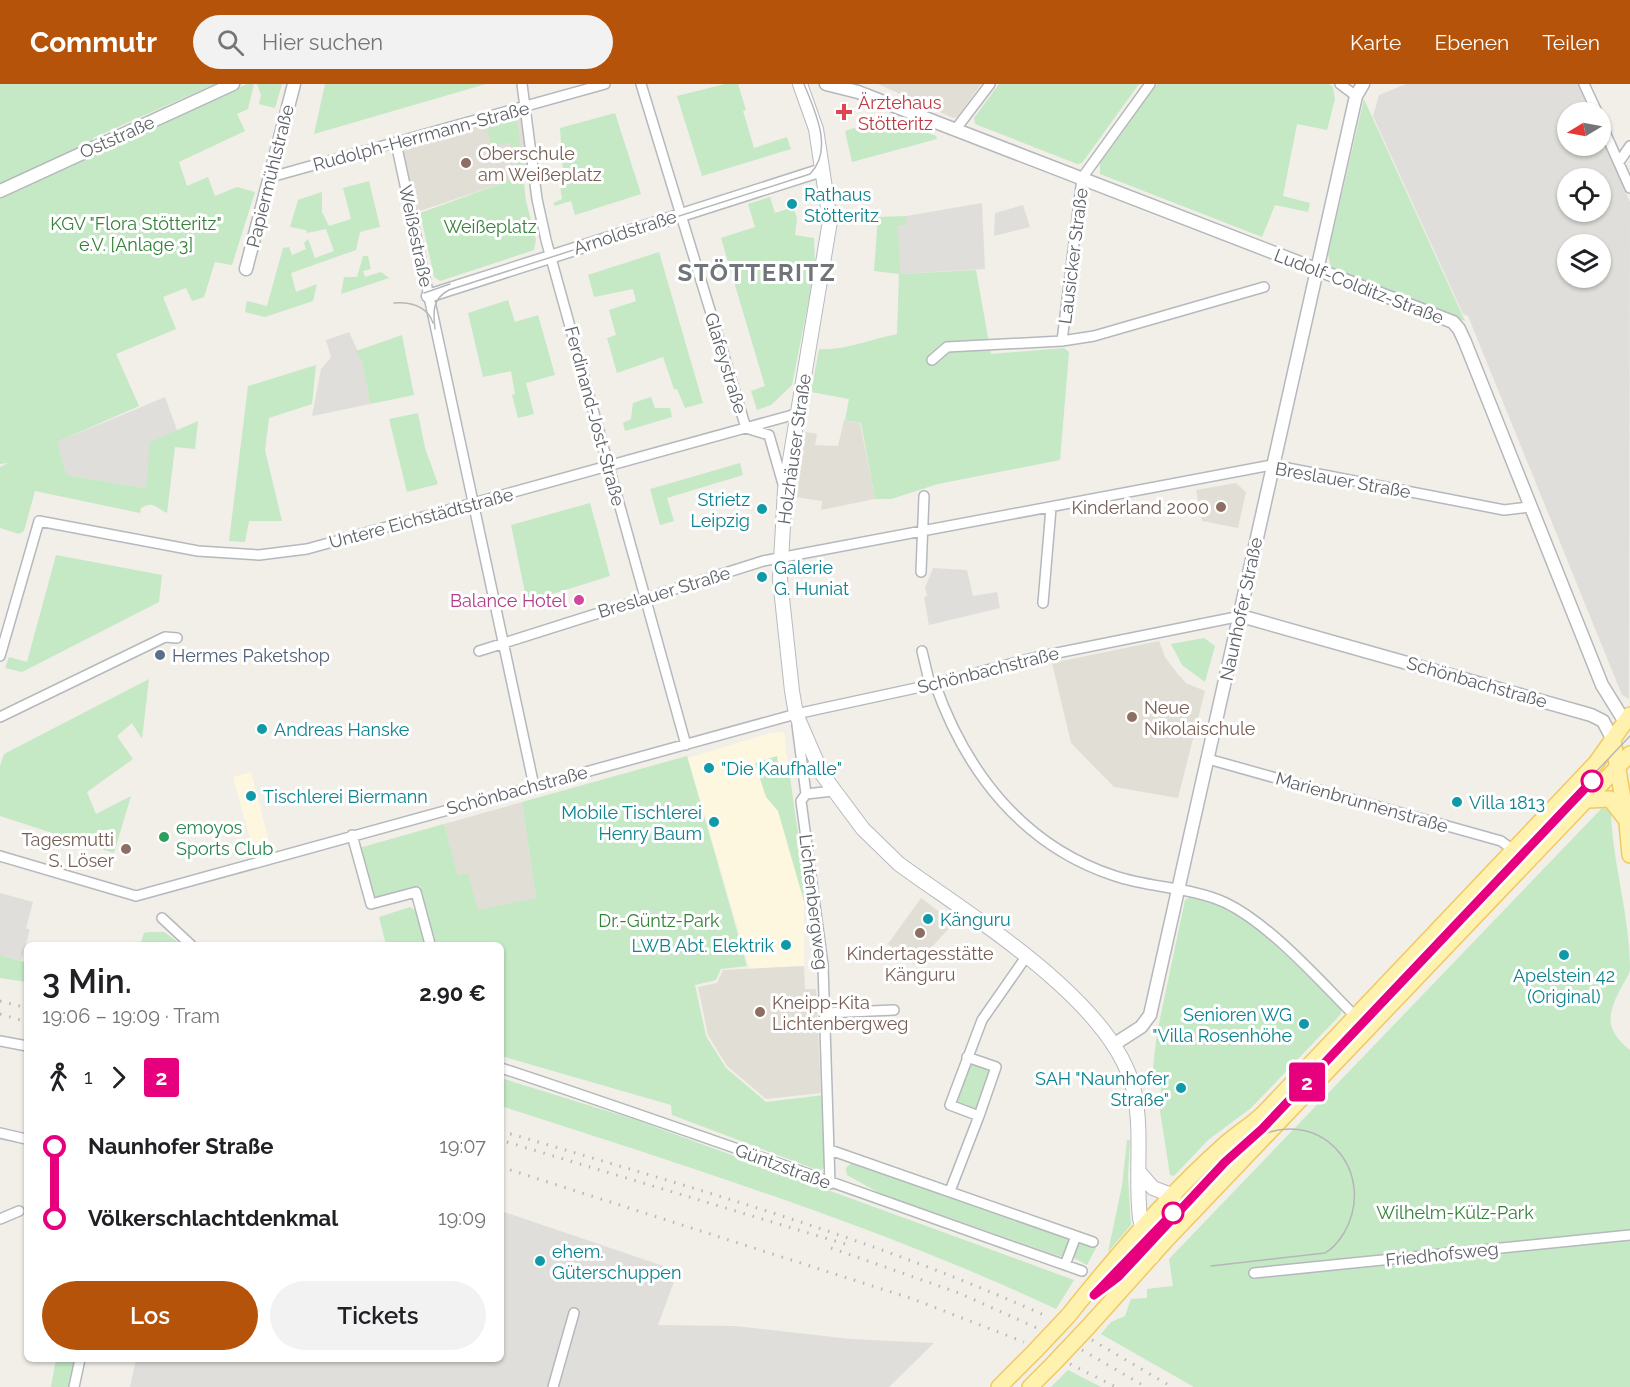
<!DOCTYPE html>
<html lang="de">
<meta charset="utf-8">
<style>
body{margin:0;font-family:Raleway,sans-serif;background:#f2f2f2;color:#202124;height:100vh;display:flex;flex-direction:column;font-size:22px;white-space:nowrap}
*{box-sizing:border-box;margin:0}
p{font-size:20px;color:#757577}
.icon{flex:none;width:33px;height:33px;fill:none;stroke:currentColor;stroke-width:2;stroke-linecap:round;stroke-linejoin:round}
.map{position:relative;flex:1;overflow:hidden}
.side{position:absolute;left:24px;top:858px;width:480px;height:420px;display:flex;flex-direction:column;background:#fff;border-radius:9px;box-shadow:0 2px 4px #0004}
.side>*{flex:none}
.badge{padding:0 12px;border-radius:4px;font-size:21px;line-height:39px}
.needle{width:39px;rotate:260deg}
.controls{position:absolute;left:1557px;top:18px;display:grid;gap:12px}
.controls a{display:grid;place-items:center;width:54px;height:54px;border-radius:50%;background:#fff;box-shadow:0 2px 4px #0004;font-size:30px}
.map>.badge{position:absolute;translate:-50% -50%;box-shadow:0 0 0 3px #fff}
.legs{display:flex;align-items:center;gap:9px;height:66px;padding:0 18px;font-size:20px}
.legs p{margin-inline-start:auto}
.summary{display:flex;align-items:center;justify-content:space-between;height:102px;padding:0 18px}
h1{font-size:33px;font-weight:600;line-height:45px}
.cta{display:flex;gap:12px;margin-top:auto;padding:12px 18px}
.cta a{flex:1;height:69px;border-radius:36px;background:#b45309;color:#fff;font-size:24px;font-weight:600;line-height:69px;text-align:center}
.cta a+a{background:#f2f2f2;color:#202124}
ul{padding:0 18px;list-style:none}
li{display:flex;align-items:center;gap:21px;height:72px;font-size:22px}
li i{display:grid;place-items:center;width:9px;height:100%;margin:0 8px;background:currentColor}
li i::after{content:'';width:15px;height:15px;margin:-8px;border:4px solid;border-radius:50%;background:#fff}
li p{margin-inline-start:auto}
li:first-child i{background:linear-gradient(#0000 50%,currentColor 0)}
li:last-child i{background:linear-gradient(currentColor 50%,#0000 0)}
header{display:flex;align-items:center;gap:36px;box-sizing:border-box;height:84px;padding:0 30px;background:#b45309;color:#fff}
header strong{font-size:28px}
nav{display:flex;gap:33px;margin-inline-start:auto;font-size:21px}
.search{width:420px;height:54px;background:#f2f2f2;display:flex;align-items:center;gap:15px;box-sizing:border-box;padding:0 21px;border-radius:33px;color:#757577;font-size:22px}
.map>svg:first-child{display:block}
.commercial{fill:#fef7e0}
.industrial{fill:#e0deda;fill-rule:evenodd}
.education{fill:#e1ded6}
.green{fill:#c5e8c5}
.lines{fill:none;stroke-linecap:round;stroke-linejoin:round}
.minor-casing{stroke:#b5b8bc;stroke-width:12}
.tertiary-casing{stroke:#b5b8bc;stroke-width:15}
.secondary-casing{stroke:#b6babf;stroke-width:16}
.primary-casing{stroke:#f2c960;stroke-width:18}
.minor{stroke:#fff;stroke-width:9}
.tertiary{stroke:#fff;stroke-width:12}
.secondary{stroke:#fff;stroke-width:14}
.primary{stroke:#fff2af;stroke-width:15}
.tram{stroke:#b6b7b8;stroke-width:1.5}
.rail{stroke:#b6b7b8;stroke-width:3;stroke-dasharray:1.5 8;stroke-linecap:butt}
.primary-bridge-casing{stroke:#f2c960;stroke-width:18;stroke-linecap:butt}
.primary-bridge{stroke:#fff2af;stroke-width:15}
.line-1-casing{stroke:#fff;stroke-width:14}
.line-1{stroke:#e6007e;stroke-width:9}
.health-dot{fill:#e0444e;stroke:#fff;stroke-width:2}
.education-dot{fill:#8d6e63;stroke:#fff;stroke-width:2}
.culture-dot{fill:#0f9aa8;stroke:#fff;stroke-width:2}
.hotel-dot{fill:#d1479c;stroke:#fff;stroke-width:2}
.service-dot{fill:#5c6f8a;stroke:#fff;stroke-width:2}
.stop-1-dot{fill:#fff;stroke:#e6007e;stroke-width:3}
.leisure-dot{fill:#2e9e5b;stroke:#fff;stroke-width:2}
.labels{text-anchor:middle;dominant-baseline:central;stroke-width:6;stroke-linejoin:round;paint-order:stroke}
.health-label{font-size:18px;fill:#be3a42;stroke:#fff;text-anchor:start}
.street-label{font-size:18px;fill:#5f6368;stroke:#fff}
.education-label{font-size:18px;fill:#785e54;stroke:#fff;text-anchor:start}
.culture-label{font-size:18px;fill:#0d838f;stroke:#fff;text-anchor:start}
.park-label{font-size:18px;fill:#348238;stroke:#fff}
.hotel-label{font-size:18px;fill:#b23c85;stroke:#fff;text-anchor:end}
.service-label{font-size:18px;fill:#4e5e75;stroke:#fff;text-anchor:start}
.leisure-label{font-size:18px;fill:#27864d;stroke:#fff;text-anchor:start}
.district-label{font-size:24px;font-weight:bold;letter-spacing:1.5px;fill:#70757a;stroke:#fff}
</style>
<header>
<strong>Commutr</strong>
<div class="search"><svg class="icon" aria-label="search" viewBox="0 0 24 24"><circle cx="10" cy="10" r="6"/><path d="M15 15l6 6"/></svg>Hier suchen</div>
<nav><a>Karte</a><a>Ebenen</a><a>Teilen</a></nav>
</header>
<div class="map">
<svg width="1630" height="1303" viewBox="0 0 1630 1303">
<rect width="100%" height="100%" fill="#f1efe8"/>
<!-- commercial -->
<path class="commercial" d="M784,648L804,818V882L750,885L688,674L771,649Z
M251,688L270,762L253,766L233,693Z"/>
<!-- industrial -->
<path class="industrial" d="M1406,0H1580L1591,28H1568V62H1600L1601,50L1630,118L1629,615L1622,611L1468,232L1463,230L1373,32L1379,11ZM1568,94H1600V128H1568ZM1568,160H1600V194H1568Z
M982,119L985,185L899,190L898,142L906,141V132Z
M1023,121L1030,143L994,152L995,129Z
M349,248L362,276L370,320L312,332L321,285L331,273L326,256Z
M165,313L177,346L146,404L67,391L57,358Z
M933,484L967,486L973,512L997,508L1000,524L929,541L924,513L927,512L925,504Z
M0,809L33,818L26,844L30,846L21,877L0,871Z
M501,1127L678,1187L658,1241L735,1242L851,1255L934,1259L889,1303H130L136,1275H501Z"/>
<!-- education -->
<path class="education" d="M878,0H981L957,33L953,34Z
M526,23L533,89L411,130L396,59Z
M844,336L860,339L875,415L821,426L822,417L795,413L806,348L817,350L815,361L838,362Z
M1236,399L1246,408L1238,444L1202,437L1196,406Z
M1159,557L1165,573L1177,589L1186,599L1205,607L1178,714L1114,703L1071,659L1052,579Z
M522,718L536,814L478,827L468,789L458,791L444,740Z
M921,814L954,839L915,881L888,860Z
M804,882L805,905H816L821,1009L766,1015L727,982L708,951L698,903L717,899L723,886Z"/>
<!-- green -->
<path class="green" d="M0,0H215L93,54L89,69L247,0H254L248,25L237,30L245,47L179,78L187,102L208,93L215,112L237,103L255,108L232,181L215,178L204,213L192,217L186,204L163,213L176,245L116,270L139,322L57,358L67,391L146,404L150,358L198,337L195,365L175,363L167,429C157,425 154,416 141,424L140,429L35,407L24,447L19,450L0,444V383L8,379L0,380Z
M257,0H282L275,24L259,20L261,11Z
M325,0H486L314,50Z
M725,0H738L746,26L743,27L754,64L787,53L791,65L702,92L677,12Z
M999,0H1139L1082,79L1077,80L975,40L974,34Z
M1157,0H1329L1333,3L1335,15L1327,46L1297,40L1283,112L1310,119L1308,128L1275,121L1262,153L1100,90V79Z
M1364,15L1465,237L1331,184L1328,170Z
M615,29L641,110L575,131L571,117L555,122L553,119L562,115L560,102L564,101L560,44Z
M881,31L936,52L937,55L852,78L845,47L879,36Z
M517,33L526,117L536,156L534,166L440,197L434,193L420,129L517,94L510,58L492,62L487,47L490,45L488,40Z
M369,97L380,143L360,148L356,166L291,189L296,208L317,200L313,217L265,233L245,228L247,217L267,222L283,164L289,163L292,171L306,165L304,159L308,155L315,174L334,167L326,145L307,149L306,146L290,143L298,116L322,108V128L329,142L351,135L343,104Z
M770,113L775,129L793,123L797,134L795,151L814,154L815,184L792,301L771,321L757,326L751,307L765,302L721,154L755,143L748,120Z
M906,132V141L898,142L900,190L976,186L991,270L1064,264L1069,268L1060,376L938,400L891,415H875L861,339L845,336L849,315L811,308L819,265C844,267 872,255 897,250L899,190L874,187L878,133Z
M659,168L703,319L685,324L677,305H674L663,273L617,289L607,254L616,251L609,226L636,217L633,205L594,213L588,191Z
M363,172H368L371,185L363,187L365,193L381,188L389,194L341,210L344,193H357Z
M508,216L515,238L538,231L555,291L526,299L534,330L518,334L512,311L515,310L511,287L483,293L468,229Z
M402,251L414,311L370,320L362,277L356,267Z
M316,281L312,320L269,334L265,366L282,437H249L245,458L229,457L248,302Z
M651,313L655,324H670L672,333L625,347L623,339L631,335L633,319Z
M418,329L425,364L438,400L407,408L389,335Z
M740,379L743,391L667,414L674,437L660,441L650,405Z
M590,419L610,492L527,518L511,441Z
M56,471L162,491L159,518L22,588L5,584L9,573L27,578Z
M1204,554L1215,562L1205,598L1182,581L1171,560Z
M149,595L142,655L132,639L117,652L133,675L87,708L96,730L131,712L114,769L0,732V682L4,670Z
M687,672L747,882L721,885L716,896L695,901L706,952L726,984L766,1018L824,1011L825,1082L820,1087L672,1031L671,1021L501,972V861H435L420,802L372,816L359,764L444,740L458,791L468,789L478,826L536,814L522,718Z
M777,672L779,687L789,686L808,820L805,821L778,727L766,713L755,679Z
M1597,685L1600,691L1230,1084L1218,1073Z
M1602,724L1607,725L1611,730C1613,782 1630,832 1630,886C1629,891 1625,897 1622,902C1608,928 1603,945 1630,966V1303H1194L1101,1250L1111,1238L1125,1232L1131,1215L1147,1214V1205L1173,1202L1169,1175Z
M1191,813L1241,829L1341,923V930L1251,1024L1208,1056L1174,1092L1170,1091L1160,1027L1161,1002L1151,1000L1157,949L1185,816Z
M410,823L416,827L426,861H386L379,833Z
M149,848H164L182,861H140L144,849Z
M0,871L27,879V898L0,894Z
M969,977L993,985L977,1028L954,1020Z
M501,994L633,1035L1074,1196L1056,1225C877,1141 689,1083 501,1022Z
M1127,1056H1130L1128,1093L1131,1141L1108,1168L1122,1102Z
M853,1077L1066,1152L1096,1164L1087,1181L1074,1174L1059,1172L881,1110L847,1091L846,1084Z
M1217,1080L1222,1086L1170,1140L1165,1135Z
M56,1275H75L69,1303H51Z
M1068,1286L1101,1303H1051Z"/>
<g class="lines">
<defs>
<path id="minor" d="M522,0L537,115L546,156L686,661
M641,0L746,344L769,351L783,400
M1340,0L1356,12
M1584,0L1597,28
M1600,37L1630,104
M955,46L990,0
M396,59L534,702
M1619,78L1630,62
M271,93L605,0
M1062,257L1082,94L1150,0
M932,276L947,263L1062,257L1094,252L1264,203
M921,488L924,412
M1043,519L1051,424
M479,567L763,477L1272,381L1504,426L1529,423
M922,567L930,601
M0,572L39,437L198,467L259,471L307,465L796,330
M935,600C966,688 1023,762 1115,792C1150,804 1192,803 1226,819C1271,841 1319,896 1356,933
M0,633L165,553L177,554
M797,641L806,710
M1208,675L1501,757L1513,766
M352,751L371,820L416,808L430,860
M0,772L136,812L796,630L930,601L1037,573L1241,532
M162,834L191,861
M825,929L894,926
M0,957L27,962
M967,973L996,983L979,1032
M501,984C696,1048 888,1119 1082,1187
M0,1049L26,1055
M830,1066L1093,1158
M830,1100L823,881L801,717L806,710L833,707
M950,1107L979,1032L950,1021L982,936L1026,873
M0,1135L19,1127
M1065,1181L1076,1152
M1254,1189L1630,1151
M74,1303L80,1275
M553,1303L574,1229"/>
<path id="tertiary" d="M826,0L858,8L1453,238L1459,245L1465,258L1602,601L1625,638
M0,107L233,0
M246,185L294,0
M428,212L822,86
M1241,532L1591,631L1603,637L1613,656
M1113,961L1141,943L1150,931L1356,12L1363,0"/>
<path id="secondary" d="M800,0L816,45L830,137L785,406L780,495L792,607L796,630L822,690L863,745L899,780C970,832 1115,918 1134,1007C1143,1049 1135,1092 1140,1134C1142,1147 1148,1161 1152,1173
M1139,1088L1153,1104L1174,1112"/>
<path id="primary" d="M1613,656L1627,739L1630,771
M1588,716L1610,715L1624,733
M1068,1232C1115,1173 1166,1113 1222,1063C1236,1050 1252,1041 1265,1028L1596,679L1630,631
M1088,1243L1167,1155L1630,670
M999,1303L1034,1268
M1030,1303L1054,1279"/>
</defs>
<!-- minor casing -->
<use href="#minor" class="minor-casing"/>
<!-- tertiary casing -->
<use href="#tertiary" class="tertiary-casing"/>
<!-- secondary casing -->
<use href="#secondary" class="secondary-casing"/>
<!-- primary casing -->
<use href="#primary" class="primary-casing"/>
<!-- minor -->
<use href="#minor" class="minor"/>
<!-- tertiary -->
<use href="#tertiary" class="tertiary"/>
<!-- secondary -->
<use href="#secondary" class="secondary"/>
<!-- primary -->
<use href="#primary" class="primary"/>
<!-- tram -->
<path class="tram" d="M424,209L450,200
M394,219C411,218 427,222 433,239
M435,245C433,228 432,215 449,206L810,90C834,66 815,27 804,0
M1211,1182L1325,1169C1334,1164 1339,1157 1344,1149C1380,1085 1316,1018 1252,1056
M1094,1211L1223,1075L1258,1044L1630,652"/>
<!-- rail -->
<path class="rail" d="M0,917L27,924
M0,930L27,938
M501,1047C686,1102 872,1153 1048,1233
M507,1058L845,1160
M501,1083L913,1215L1024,1258
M831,1164L959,1209L1037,1244
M1092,1256L1172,1303
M1082,1266L1146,1303
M1070,1280L1116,1303"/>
<defs>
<path id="primary-bridge" d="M1034,1268L1068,1232
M1054,1279L1088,1243"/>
</defs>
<!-- primary-bridge casing -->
<use href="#primary-bridge" class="primary-bridge-casing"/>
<!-- primary-bridge -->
<use href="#primary-bridge" class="primary-bridge"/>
</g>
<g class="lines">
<defs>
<path id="line-1" d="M1173,1129L1094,1211L1118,1193L1225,1078L1262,1045L1592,697"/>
</defs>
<!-- line-1 casing -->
<use href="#line-1" class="line-1-casing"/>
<!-- line-1 -->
<use href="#line-1" class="line-1"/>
</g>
<!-- markers -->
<path class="health-dot" d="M841 19h6v6h6v6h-6v6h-6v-6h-6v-6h6z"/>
<g class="education-dot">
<circle cx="466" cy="79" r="6"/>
<circle cx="1221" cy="423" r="6"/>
<circle cx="1132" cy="633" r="6"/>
<circle cx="126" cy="765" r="6"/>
<circle cx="920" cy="849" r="6"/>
<circle cx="760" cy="928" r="6"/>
</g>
<g class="culture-dot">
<circle cx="792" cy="120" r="6"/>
<circle cx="762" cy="425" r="6"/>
<circle cx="762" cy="493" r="6"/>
<circle cx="262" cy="645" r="6"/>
<circle cx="709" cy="684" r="6"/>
<circle cx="251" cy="712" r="6"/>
<circle cx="1457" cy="718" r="6"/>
<circle cx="714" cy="738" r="6"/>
<circle cx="928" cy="835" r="6"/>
<circle cx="786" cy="861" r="6"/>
<circle cx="1564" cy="871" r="6"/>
<circle cx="1304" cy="940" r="6"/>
<circle cx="1181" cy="1004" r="6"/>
<circle cx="540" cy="1177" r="6"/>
</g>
<circle class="hotel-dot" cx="579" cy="516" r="6"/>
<circle class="service-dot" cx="160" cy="571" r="6"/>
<g class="stop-1-dot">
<circle cx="1592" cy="697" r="10"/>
<circle cx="1173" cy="1129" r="10"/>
</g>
<circle class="leisure-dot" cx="164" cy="753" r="6"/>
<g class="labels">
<!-- health labels -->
<g class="health-label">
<text x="858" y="18">Ärztehaus<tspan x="858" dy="21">Stötteritz</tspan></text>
</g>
<!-- street labels -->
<g class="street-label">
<text transform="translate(421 52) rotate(-15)">Rudolph-Herrmann-Straße</text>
<text transform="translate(117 53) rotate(-24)">Oststraße</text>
<text transform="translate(270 92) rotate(-76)">Papiermühlstraße</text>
<text transform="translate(625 148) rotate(-18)">Arnoldstraße</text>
<text transform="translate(416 152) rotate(78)">Weißestraße</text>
<text transform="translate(1073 172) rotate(-83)">Lausicker Straße</text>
<text transform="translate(1359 202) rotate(21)">Ludolf-Colditz-Straße</text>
<text transform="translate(726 279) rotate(73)">Glafeystraße</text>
<text transform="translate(595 332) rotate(75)">Ferdinand-Jost-Straße</text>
<text transform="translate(794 365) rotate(-82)">Holzhäuser Straße</text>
<text transform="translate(1343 396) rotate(10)">Breslauer Straße</text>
<text transform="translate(421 434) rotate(-15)">Untere Eichstädtstraße</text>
<text transform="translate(664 508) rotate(-17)">Breslauer Straße</text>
<text transform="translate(1241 525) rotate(-78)">Naunhofer Straße</text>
<text transform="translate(988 586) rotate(-14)">Schönbachstraße</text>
<text transform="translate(1477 598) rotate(16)">Schönbachstraße</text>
<text transform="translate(517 706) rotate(-15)">Schönbachstraße</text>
<text transform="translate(1362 718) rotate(16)">Marienbrunnenstraße</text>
<text transform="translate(814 818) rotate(83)">Lichtenbergweg</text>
<text transform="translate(783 1082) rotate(20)">Güntzstraße</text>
<text transform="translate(1442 1170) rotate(-6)">Friedhofsweg</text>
</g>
<!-- education labels -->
<g class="education-label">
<text x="478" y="69">Oberschule<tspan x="478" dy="21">am Weißeplatz</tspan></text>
<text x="1209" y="423" text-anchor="end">Kinderland 2000</text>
<text x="1144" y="623">Neue<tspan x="1144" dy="21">Nikolaischule</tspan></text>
<text x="114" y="755" text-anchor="end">Tagesmutti<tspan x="114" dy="21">S. Löser</tspan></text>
<text x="920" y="869" text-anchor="middle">Kindertagesstätte<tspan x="920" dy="21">Känguru</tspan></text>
<text x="772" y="918">Kneipp-Kita<tspan x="772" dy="21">Lichtenbergweg</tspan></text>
</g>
<!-- culture labels -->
<g class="culture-label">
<text x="804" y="110">Rathaus<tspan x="804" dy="21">Stötteritz</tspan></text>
<text x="750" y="415" text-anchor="end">Strietz<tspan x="750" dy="21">Leipzig</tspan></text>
<text x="774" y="483">Galerie<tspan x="774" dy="21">G. Huniat</tspan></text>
<text x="274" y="645">Andreas Hanske</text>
<text x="721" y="684">"Die Kaufhalle"</text>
<text x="263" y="712">Tischlerei Biermann</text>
<text x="1469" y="718">Villa 1813</text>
<text x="702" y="728" text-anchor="end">Mobile Tischlerei<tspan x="702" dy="21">Henry Baum</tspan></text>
<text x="940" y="835">Känguru</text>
<text x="774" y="861" text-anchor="end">LWB Abt. Elektrik</text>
<text x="1564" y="891" text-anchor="middle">Apelstein 42<tspan x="1564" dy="21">(Original)</tspan></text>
<text x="1292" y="930" text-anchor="end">Senioren WG<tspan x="1292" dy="21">"Villa Rosenhöhe</tspan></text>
<text x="1169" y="994" text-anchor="end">SAH "Naunhofer<tspan x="1169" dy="21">Straße"</tspan></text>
<text x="552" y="1167">ehem.<tspan x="552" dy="21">Güterschuppen</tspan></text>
</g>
<!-- park labels -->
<g class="park-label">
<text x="136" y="139">KGV "Flora Stötteritz"<tspan x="136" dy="21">e.V. [Anlage 3]</tspan></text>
<text x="490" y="142">Weißeplatz</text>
<text x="659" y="836">Dr.-Güntz-Park</text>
<text x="1455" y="1128">Wilhelm-Külz-Park</text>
</g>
<!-- hotel labels -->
<g class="hotel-label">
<text x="567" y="516">Balance Hotel</text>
</g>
<!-- service labels -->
<g class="service-label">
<text x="172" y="571">Hermes Paketshop</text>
</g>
<!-- leisure labels -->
<g class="leisure-label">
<text x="176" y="743">emoyos<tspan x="176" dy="21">Sports Club</tspan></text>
</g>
<!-- district labels -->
<g class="district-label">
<text x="757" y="188">STÖTTERITZ</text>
</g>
</g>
</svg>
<div class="controls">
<a><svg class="needle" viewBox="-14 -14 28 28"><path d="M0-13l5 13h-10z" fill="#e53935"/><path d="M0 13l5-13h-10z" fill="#757577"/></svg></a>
<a><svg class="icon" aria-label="locate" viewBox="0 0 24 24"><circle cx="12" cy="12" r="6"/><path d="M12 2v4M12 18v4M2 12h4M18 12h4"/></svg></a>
<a><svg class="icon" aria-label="layers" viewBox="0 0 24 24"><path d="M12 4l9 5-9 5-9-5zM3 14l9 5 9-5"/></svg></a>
</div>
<b class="badge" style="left:1307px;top:998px;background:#e6007e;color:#fff">2</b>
<section class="side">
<div class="summary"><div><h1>3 Min.</h1><p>19:06 – 19:09 · Tram</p></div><b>2.90 €</b></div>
<div class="legs"><svg class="icon" aria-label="walk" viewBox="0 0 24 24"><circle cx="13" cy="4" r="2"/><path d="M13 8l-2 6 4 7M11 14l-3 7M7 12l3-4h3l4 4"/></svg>1<svg class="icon" aria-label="forward" viewBox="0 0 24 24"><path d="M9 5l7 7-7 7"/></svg><b class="badge" style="background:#e6007e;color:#fff">2</b></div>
<ul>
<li><i style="color:#e6007e"></i><b>Naunhofer Straße</b><p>19:07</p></li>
<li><i style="color:#e6007e"></i><b>Völkerschlachtdenkmal</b><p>19:09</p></li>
</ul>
<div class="cta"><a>Los</a><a>Tickets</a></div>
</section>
</div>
